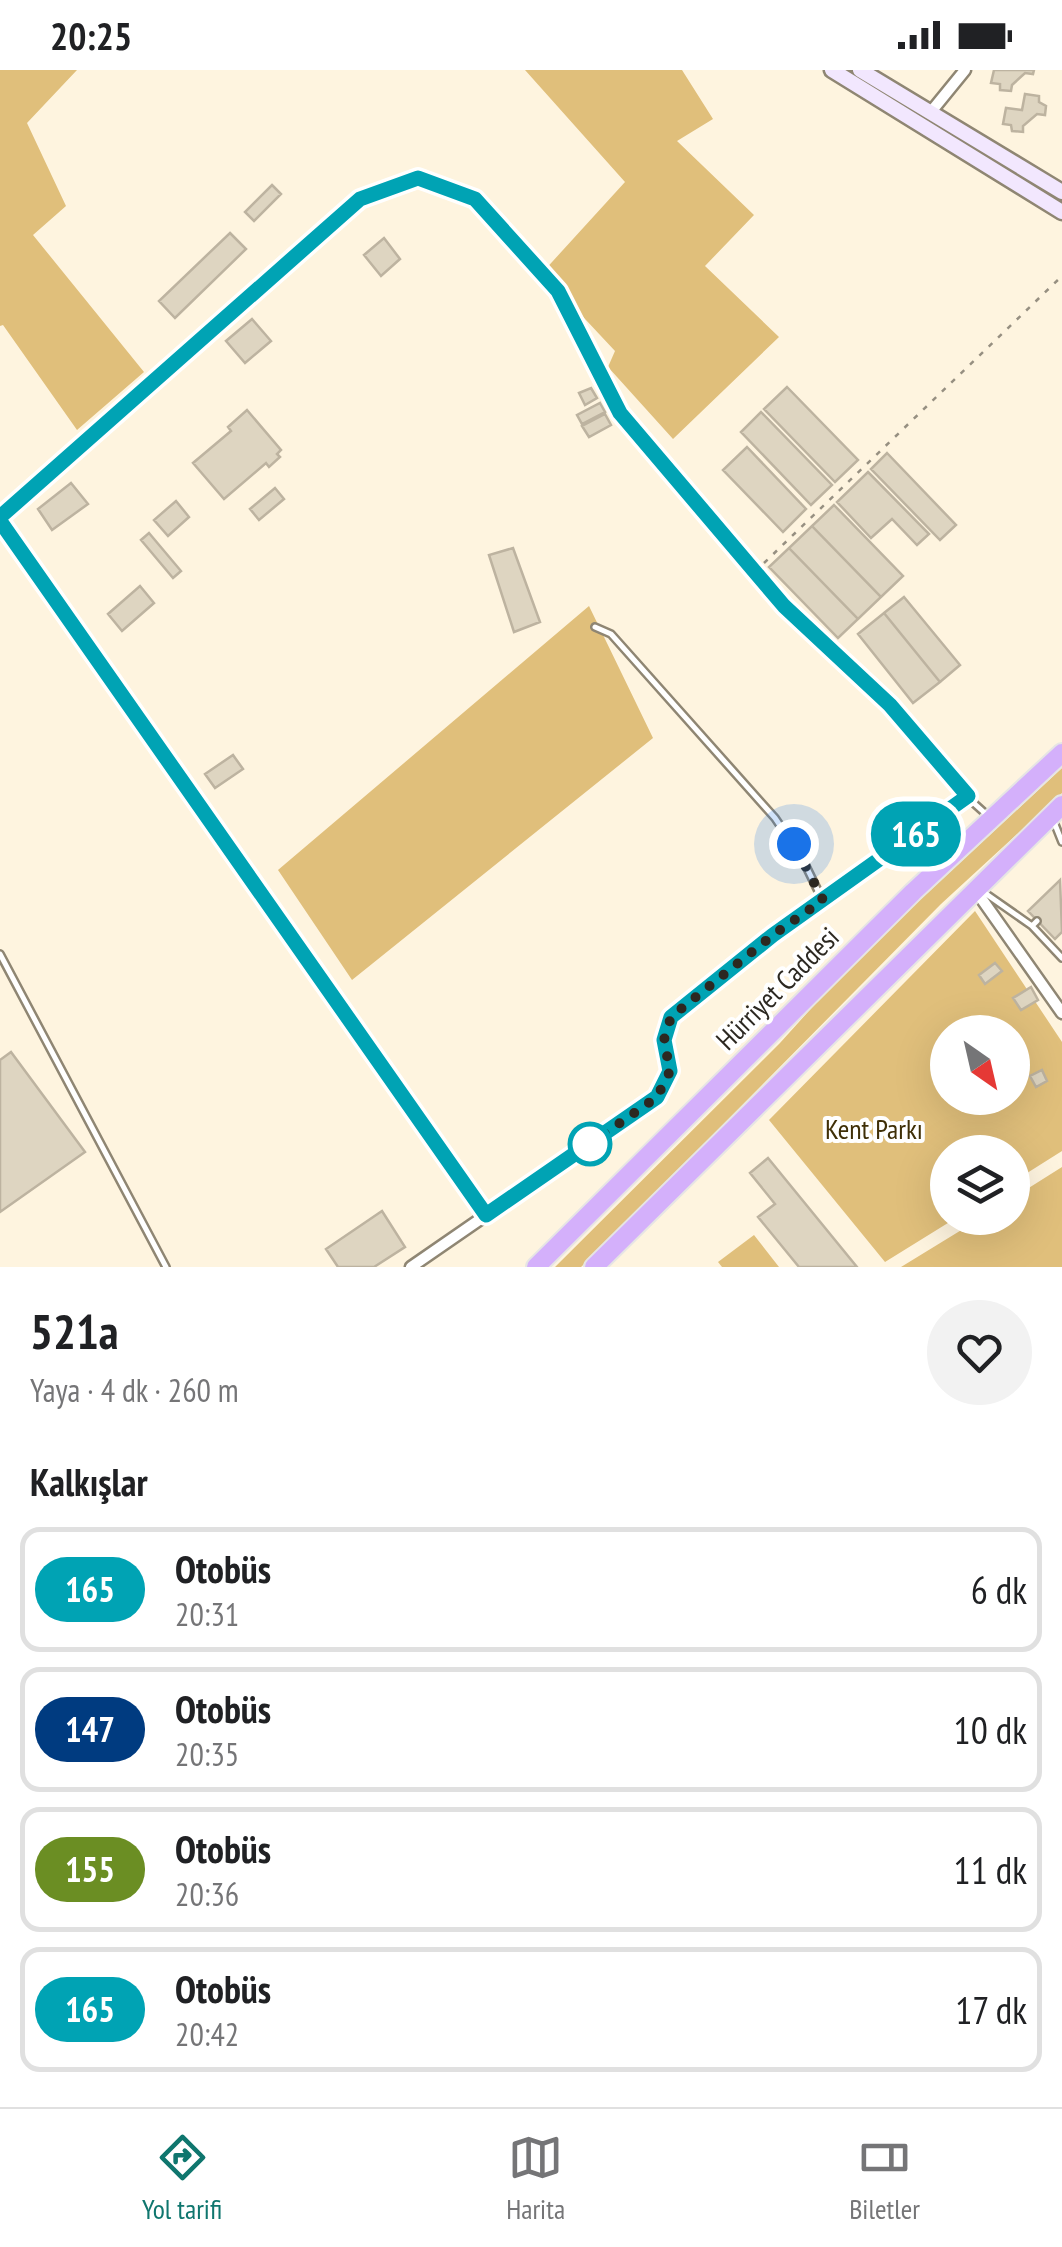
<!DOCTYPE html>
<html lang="tr">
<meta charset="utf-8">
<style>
body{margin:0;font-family:"PT Sans Narrow",sans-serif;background:#f2f2f2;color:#202124;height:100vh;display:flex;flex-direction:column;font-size:38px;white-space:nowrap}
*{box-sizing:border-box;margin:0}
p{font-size:32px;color:#757577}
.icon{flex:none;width:55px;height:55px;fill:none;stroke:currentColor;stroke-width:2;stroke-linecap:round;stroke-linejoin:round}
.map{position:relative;height:1197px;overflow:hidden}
.drawer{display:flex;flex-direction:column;background:#fff;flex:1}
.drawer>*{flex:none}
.badge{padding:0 20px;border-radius:32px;font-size:35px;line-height:65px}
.needle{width:65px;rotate:146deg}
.tools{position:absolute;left:930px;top:945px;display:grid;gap:20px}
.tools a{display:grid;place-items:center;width:100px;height:100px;border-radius:50%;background:#fff;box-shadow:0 10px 40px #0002;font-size:50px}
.you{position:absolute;width:50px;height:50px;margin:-25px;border:8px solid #fff;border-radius:50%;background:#1a73e8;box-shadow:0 0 0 15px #1a73e833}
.map>.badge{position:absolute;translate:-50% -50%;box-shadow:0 0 0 5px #fff}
h2{padding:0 30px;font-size:38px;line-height:90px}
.round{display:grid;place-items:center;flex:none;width:105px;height:105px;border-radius:52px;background:#f2f2f2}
.head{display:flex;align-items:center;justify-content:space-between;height:170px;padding:0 30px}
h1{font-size:48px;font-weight:700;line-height:75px}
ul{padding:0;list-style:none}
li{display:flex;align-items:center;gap:30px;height:125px;margin:0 20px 15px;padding:0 10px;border:5px solid #e0e0e0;border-radius:20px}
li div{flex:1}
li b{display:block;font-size:38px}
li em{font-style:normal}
li .badge{min-width:110px;font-weight:700;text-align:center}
.status{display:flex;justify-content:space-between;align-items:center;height:70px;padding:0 50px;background:#fff;direction:ltr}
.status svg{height:28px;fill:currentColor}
.tabs{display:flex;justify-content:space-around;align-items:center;height:140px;border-top:2px solid #e0e0e0;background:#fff;font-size:28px;color:#757577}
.tabs a{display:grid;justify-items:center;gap:5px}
.tabs .selected{color:#0f766e}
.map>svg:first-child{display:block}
.green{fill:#e0bf7b;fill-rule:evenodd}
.building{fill:#ded5c1;stroke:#bdb3a0;stroke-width:2.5}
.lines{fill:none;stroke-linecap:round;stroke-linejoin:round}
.lane-casing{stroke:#8f8673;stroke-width:10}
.street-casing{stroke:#8f8673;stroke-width:15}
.secondary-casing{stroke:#8f8673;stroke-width:19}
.highway-casing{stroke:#e6e5e4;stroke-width:22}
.path{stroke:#968f81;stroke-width:2.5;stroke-dasharray:5 8;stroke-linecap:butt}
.lane{stroke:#fff;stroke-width:5}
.street{stroke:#fff;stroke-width:10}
.secondary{stroke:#f2e7fe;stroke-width:14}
.highway{stroke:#d4b0fb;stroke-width:18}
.line-casing{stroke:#fff;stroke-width:22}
.line{stroke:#00a3b4;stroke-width:15}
.walk{stroke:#2c2821;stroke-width:10;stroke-dasharray:0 18}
.stop-dot{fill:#fff;stroke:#00a3b4;stroke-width:5}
.labels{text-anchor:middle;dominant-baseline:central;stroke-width:8;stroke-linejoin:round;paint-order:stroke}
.street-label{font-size:28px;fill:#2c2821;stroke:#fff}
.park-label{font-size:28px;fill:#3f2f07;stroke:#fff}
</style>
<div class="status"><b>20:25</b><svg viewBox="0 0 49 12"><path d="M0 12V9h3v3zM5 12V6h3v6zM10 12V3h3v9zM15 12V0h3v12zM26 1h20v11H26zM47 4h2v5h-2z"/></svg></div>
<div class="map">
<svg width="1062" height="1197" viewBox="0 0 1062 1197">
<rect width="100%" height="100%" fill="#fef4df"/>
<!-- green -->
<path class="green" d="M0,0H77L27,53L66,136L33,165L144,302L77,360L3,255L0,256Z
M525,0H682L713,49L677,71L754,145L705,196L779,267L673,369L608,297L615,281L542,203L625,112Z
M589,536L653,668L352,910L278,800Z
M1062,698V723L941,834L604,1175L581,1197H555L780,973L853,892Z
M975,841L1062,972V1081L1013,1112L1012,1082H948V1148H956L885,1192L769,1050ZM948,962H1012V1028H948Z
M1062,1097V1197H901L981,1148H1012L1013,1128Z
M754,1165L779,1197H722L718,1192Z"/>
<!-- building -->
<path class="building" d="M994,0H1034L1033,4L1025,3L1012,15L1011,21L1000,20V14L991,13Z
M1025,24L1039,26V32L1046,36L1045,45L1037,44L1023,56V62L1012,61L1011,55L1003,54L1006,38L1022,40Z
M272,115L281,124L254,151L245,142Z
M230,163L246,179L175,248L159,231Z
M384,168L400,189L381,206L364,185Z
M252,249L271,271L245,293L226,271Z
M787,317L858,390L835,412L764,339Z
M591,318L597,328L585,335L579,323Z
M600,333L605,342L582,354L577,345Z
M247,340L281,380L277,384L280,387L269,397L266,393L224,429L193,393L231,361L228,357Z
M761,342L832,415L811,435L741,362Z
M605,344L611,355L589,367L582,356Z
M747,377L806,439L783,462L723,400Z
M887,383L956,455L940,470L871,399Z
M868,402L929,464L917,475L892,449L871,468L837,432Z
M71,413L88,434L52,460L38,439Z
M275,418L284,429L259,450L250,439Z
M176,431L189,447L168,466L154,450Z
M834,435L903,506L881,527L812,456Z
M812,456L881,527L858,549L789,478Z
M149,463L181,501L173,508L141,470Z
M513,478L540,552L514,562L489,485Z
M789,478L858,549L838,568L769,497Z
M140,516L154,533L122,561L108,544Z
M904,527L960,595L940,612L884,543Z
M884,543L940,612L913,633L858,564Z
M233,685L243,699L215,718L205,704Z
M1060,810L1062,862L1055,869L1028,841Z
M995,893L1002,901L985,914L979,905Z
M1031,917L1038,930L1021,940L1013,928Z
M11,982L85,1082L0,1142V990Z
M1042,1000L1047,1011L1036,1017L1030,1006Z
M768,1088L857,1197H799L758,1147L775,1134L750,1103Z
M382,1141L405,1177L374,1197H338L326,1179Z"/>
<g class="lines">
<defs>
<path id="lane" d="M595,557L611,564L775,748L802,788L821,827
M967,727L987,745
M1054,752L1062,772
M982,821L1032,856L1037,851
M1032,856L1062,888
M0,884L166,1197"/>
<path id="street" d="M930,43L965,0
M0,447L360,129L418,108L475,129L557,221L620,343L784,535L890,635L967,727L773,865L671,947L664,970L671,1001L657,1027L411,1197
M0,451L486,1145
M974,818L1062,943"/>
<path id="secondary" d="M832,0L1062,142
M860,0L1062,122"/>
<path id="highway" d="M536,1197L913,822L1062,683
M594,1197L1062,735"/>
</defs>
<!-- lane casing -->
<use href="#lane" class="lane-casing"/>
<!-- street casing -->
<use href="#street" class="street-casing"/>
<!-- secondary casing -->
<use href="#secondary" class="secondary-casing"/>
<!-- highway casing -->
<use href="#highway" class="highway-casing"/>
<!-- path -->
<path class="path" d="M764,493L1062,206"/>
<!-- lane -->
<use href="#lane" class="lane"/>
<!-- street -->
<use href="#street" class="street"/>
<!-- secondary -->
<use href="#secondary" class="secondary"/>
<!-- highway -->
<use href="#highway" class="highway"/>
</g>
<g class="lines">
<defs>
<path id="line" d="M0,447L360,129L418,108L475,129L558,221L620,343L784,536L890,635L968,726L773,865L671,947L664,970L670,1001L657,1027L486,1145L0,451"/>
</defs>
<!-- line casing -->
<use href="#line" class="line-casing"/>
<!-- line -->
<use href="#line" class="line"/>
<!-- walk -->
<path class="walk" d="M590,1074L657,1027L670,1001L664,970L671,947L773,865L823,830L794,774"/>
</g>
<!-- markers -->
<circle class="stop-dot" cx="590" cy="1074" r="20"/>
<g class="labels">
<!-- street labels -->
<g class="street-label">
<text transform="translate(777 918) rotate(-45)">Hürriyet Caddesi</text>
</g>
<!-- park labels -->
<g class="park-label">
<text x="874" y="1058">Kent Parkı</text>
</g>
</g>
</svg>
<div class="tools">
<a><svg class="needle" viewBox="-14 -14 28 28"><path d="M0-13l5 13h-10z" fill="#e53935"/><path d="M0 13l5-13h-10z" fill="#757577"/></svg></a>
<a><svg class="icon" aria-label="layers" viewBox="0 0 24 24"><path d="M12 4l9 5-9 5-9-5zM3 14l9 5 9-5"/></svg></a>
</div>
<div class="you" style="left:794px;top:774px"></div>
<b class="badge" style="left:916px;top:764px;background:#00a3b4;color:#fff">165</b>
</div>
<section class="drawer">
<div class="head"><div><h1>521a</h1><p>Yaya · 4 dk · 260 m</p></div><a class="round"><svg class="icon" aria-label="heart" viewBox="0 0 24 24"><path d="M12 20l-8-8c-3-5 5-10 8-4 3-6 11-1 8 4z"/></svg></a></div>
<h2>Kalkışlar</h2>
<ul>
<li><span class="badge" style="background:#00a3b4;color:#fff">165</span><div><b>Otobüs</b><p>20:31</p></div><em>6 dk</em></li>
<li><span class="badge" style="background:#003b80;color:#fff">147</span><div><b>Otobüs</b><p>20:35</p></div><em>10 dk</em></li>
<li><span class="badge" style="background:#6b8e23;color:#fff">155</span><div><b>Otobüs</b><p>20:36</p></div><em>11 dk</em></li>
<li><span class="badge" style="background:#00a3b4;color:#fff">165</span><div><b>Otobüs</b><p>20:42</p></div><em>17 dk</em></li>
</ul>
</section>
<nav class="tabs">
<a class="selected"><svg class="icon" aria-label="directions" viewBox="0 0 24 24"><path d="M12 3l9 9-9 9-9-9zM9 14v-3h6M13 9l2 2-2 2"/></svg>Yol tarifi</a>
<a><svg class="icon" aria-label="map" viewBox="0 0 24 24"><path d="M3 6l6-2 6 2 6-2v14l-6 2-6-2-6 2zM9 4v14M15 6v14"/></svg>Harita</a>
<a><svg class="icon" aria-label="tickets" viewBox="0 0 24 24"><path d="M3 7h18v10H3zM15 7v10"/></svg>Biletler</a>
</nav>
